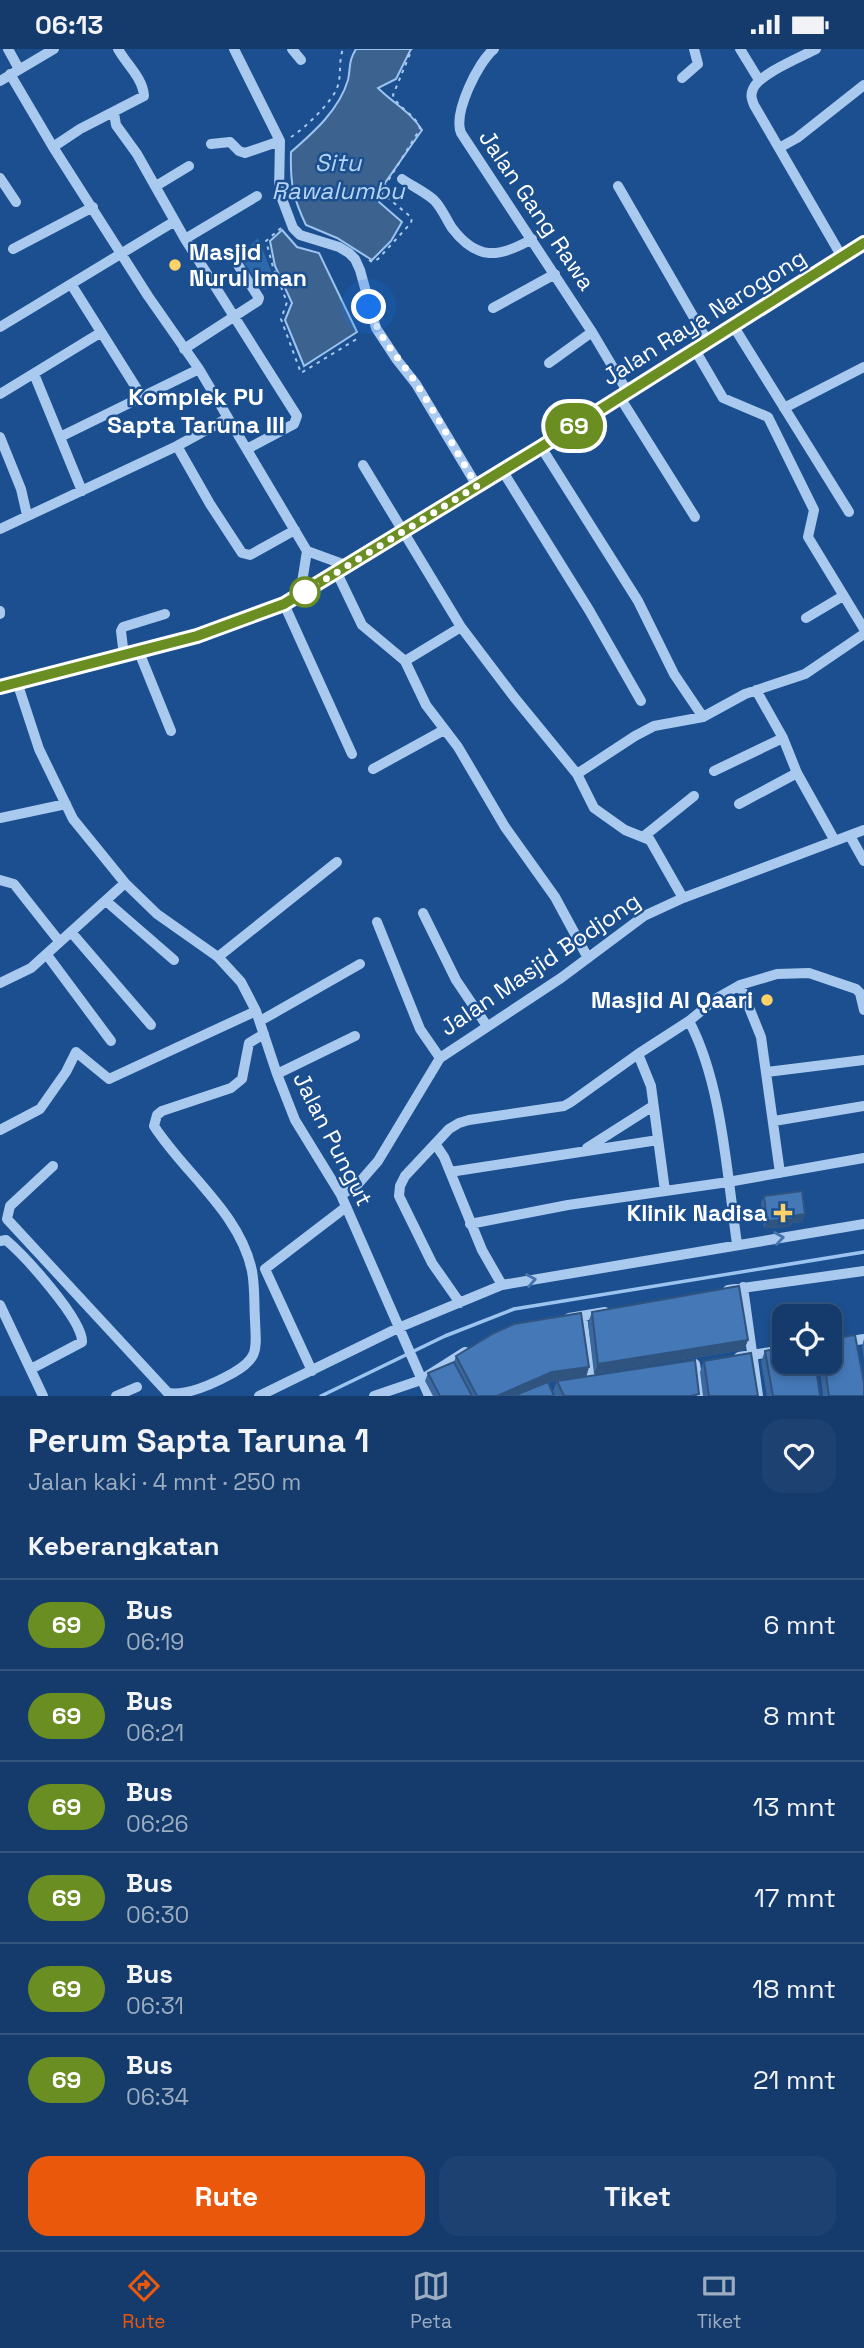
<!DOCTYPE html>
<html lang="id">
<meta charset="utf-8">
<style>
body{margin:0;font-family:"Space Grotesk",sans-serif;background:#1d4271;color:#f1f3f6;height:100vh;display:flex;flex-direction:column;font-size:26px;white-space:nowrap}
*{box-sizing:border-box;margin:0}
p{font-size:23px;color:#9dadc1}
.icon{flex:none;width:38px;height:38px;fill:none;stroke:currentColor;stroke-width:2;stroke-linecap:round;stroke-linejoin:round}
.map{position:relative;height:1347px;overflow:hidden}
.details{display:flex;flex-direction:column;background:#143b6b;flex:1}
.details>*{flex:none}
.badge{padding:0 14px;border-radius:23px;font-size:24px;line-height:46px}
.controls{position:absolute;left:772px;top:1255px;display:grid;gap:14px}
.controls a{display:grid;place-items:center;width:70px;height:70px;border-radius:14px;background:#143b6b;box-shadow:0 4px 10px #0003,0 0 0 2px #33557e;font-size:35px}
.you{position:absolute;width:35px;height:35px;margin:-18px;border:5px solid #fff;border-radius:50%;background:#1a73e8;box-shadow:0 0 0 10px #1a73e833}
.map>.badge{position:absolute;translate:-50% -50%;box-shadow:0 0 0 4px #fff}
h2{padding:0 28px;font-size:26px;line-height:63px}
.round{display:grid;place-items:center;flex:none;width:74px;height:74px;border-radius:21px;background:#1d4271}
.head{display:flex;align-items:center;justify-content:space-between;height:119px;padding:0 28px}
h1{font-size:33px;font-weight:800;line-height:52px}
.button{display:flex;gap:14px;margin-top:auto;padding:14px 28px}
.button a{flex:1;height:80px;border-radius:21px;background:#ea580c;color:#fff;font-size:28px;font-weight:800;line-height:80px;text-align:center}
.button a+a{background:#1d4271;color:#f1f3f6}
ul{padding:0;list-style:none}
li{display:flex;align-items:center;gap:21px;height:91px;padding:0 28px;border-top:2px solid #33557e}
li div{flex:1}
li b{display:block;font-size:26px}
li em{font-style:normal}
li .badge{min-width:77px;font-weight:700;text-align:center}
.status{display:flex;justify-content:space-between;align-items:center;height:49px;padding:0 35px;background:#143b6b;direction:ltr}
.status svg{height:19px;fill:currentColor}
.menu{display:flex;justify-content:space-around;align-items:center;height:98px;border-top:2px solid #33557e;background:#143b6b;font-size:19px;color:#9dadc1}
.menu a{display:grid;justify-items:center;gap:4px}
.menu .on{color:#ea580c}
.map>svg:first-child{display:block}
.green{fill:#2e69ad}
.water{fill:#3c6290;stroke:#9cc4f0;stroke-width:2}
.lines{fill:none;stroke-linecap:round;stroke-linejoin:round}
.stream{stroke:#9cc4f0;stroke-width:3.5}
.path{stroke:#a9c9ee;stroke-width:2;stroke-dasharray:3.5 5;stroke-linecap:butt}
.minor{stroke:#a9c9ee;stroke-width:10}
.major{stroke:#f0f6ff;stroke-width:14}
.wall{fill:#3a679d}
.shaded-wall{fill:#305480}
.building{fill:#4478b7;stroke:#305480;stroke-width:2}
.oneway{stroke:#4674ac}
.line-casing{stroke:#fff;stroke-width:16}
.line{stroke:#6b8e23;stroke-width:10}
.walk{stroke:#fff;stroke-width:7;stroke-dasharray:0 12.6}
.poi-dot{fill:#ffd166;stroke:#1b4f8f;stroke-width:2.5}
.stop-dot{fill:#fff;stroke:#6b8e23;stroke-width:3.5}
.labels{text-anchor:middle;dominant-baseline:central;stroke-width:5;stroke-linejoin:round;paint-order:stroke}
.street-label{font-size:23px;fill:#fff;stroke:#1b4f8f}
.poi-label{font-size:23px;font-weight:bold;fill:#fff;stroke:#1b4f8f;text-anchor:end}
.water-label{font-size:24px;font-style:italic;fill:#b5d3f5;stroke:#1b4f8f}
.neighbourhood-label{font-size:24px;font-weight:bold;fill:#fff;stroke:#1b4f8f}
</style>
<div class="status"><b>06:13</b><svg viewBox="0 0 49 12"><path d="M0 12V9h3v3zM5 12V6h3v6zM10 12V3h3v9zM15 12V0h3v12zM26 1h20v11H26zM47 4h2v5h-2z"/></svg></div>
<div class="map">
<svg width="864" height="1347" viewBox="0 0 864 1347">
<rect width="100%" height="100%" fill="#1b4f8f"/>
<!-- green -->
<path class="green" d="M258,189L276,234L264,241L242,211L247,200Z"/>
<!-- water -->
<path class="water" d="M356,0H411L396,30L378,39C393,54 411,63 422,81L385,134L379,153L402,173L391,192L372,211L337,189L306,176C293,149 290,134 291,103C314,83 339,61 348,31C351,17 348,13 356,0Z
M282,181L297,198L319,204L357,283L304,317L285,271L292,254L275,217L270,192Z"/>
<g class="lines">
<!-- stream -->
<path class="stream" d="M321,1347L445,1287L514,1260L864,1203"/>
<!-- path -->
<path class="path" d="M291,88C304,80 332,53 337,39C342,27 338,13 343,0
M281,179L266,192L273,218L287,253L281,270L301,324L360,288
M369,211L372,213L378,210L411,174L412,169L381,143L420,80C417,66 398,60 393,46L412,0"/>
<!-- minor -->
<path class="minor" d="M8,0L19,20
M234,0L280,92L279,142L293,179L300,186L339,198L349,204L355,210L360,221L376,279L397,311L416,335L477,437
M292,0L301,11
M494,0C478,13 453,64 461,84L592,283L627,342
M740,0L759,31
M816,0C801,8 759,25 753,40C750,46 752,51 754,56L842,208
M10,25L53,98L148,247L199,320L307,502L348,517
M682,29L698,15L694,0
M0,32L54,0
M114,64L116,76L137,105L185,190L297,367L294,375L247,400
M211,95L230,93L239,102L245,104L280,92
M53,98L80,80L144,47C143,29 126,15 118,0
M779,99L797,89L864,36
M0,129L16,153
M402,130C412,137 425,143 434,151C442,159 446,170 452,179C477,212 499,209 532,190
M156,137L189,117
M618,137L708,293
M185,190L257,147
M13,200L93,158
M71,235L142,348
M493,259L555,225
M0,278L175,172
M734,278L849,463
M184,300L258,252L259,249L238,216
M695,301L723,349L768,368L814,461L808,488L864,580
M549,314L592,283
M34,325L82,442
M0,345L100,284
M619,347L695,468
M784,359L864,318
M0,388L21,440L27,466
M60,388L199,320
M177,397L210,455L242,504L250,506L295,481
M541,398L638,552L674,625L703,668
M363,416L461,578L514,648L577,725L594,759L625,781L650,791L683,849
M502,421L589,561L641,652
M0,480L177,397L228,369
M337,524L362,576L405,612L426,656L458,698L505,778L555,848L588,909
M300,546L307,502
M284,555L352,705
M0,562V565
M806,569L843,547
M139,603L171,682
M124,607L121,582L123,578L165,565
M405,612L461,578
M17,633L39,700L73,770L125,834L157,865L218,908L241,933L256,962L277,1025L295,1071L341,1146L429,1347
M756,641L783,689L797,724L835,792
M373,720L444,681
M714,722L783,689
M577,725L635,687L654,677L703,668L745,645L805,625L864,585
M739,755L797,724
M0,769L66,755
M850,787L864,812
M643,788L694,747
M0,831L14,835L59,892
M106,852L174,911
M423,864L456,931L487,977
M377,873L420,980L440,1009
M71,883L151,976
M47,906L111,992
M218,908L337,813
M0,934L31,919L125,834
M740,936L761,988L780,1124
M260,972L360,915
M689,972C722,1034 727,1126 737,1195
M638,1005L651,1037L665,1142
M767,1023L864,1011
M277,1025L355,987
M774,1072L864,1057
M0,1081L40,1060L66,1023L76,1003L109,1030L256,962
M436,1096L444,1108L482,1201L502,1236
M587,1099L653,1057
M53,1117L10,1157L7,1170L168,1344C189,1347 215,1334 233,1324C260,1309 256,1299 255,1271C254,1255 255,1238 252,1222C240,1164 185,1125 154,1077L157,1066L162,1062L231,1039L242,1030L249,994L264,985
M450,1123L658,1091
M341,1146L358,1135L378,1112L440,1009L561,929L644,867L683,849L864,781
M470,1175L568,1156L728,1133L864,1109
M0,1192L6,1191C25,1207 83,1271 82,1293L31,1320
M743,1238L758,1347
M728,1241L864,1222
M460,1254L432,1214L399,1147L400,1137L405,1127L449,1080L459,1074L469,1071L564,1057L571,1053L638,1005L689,972L717,949L740,936L777,925L809,924L856,940L860,944L864,961
M0,1256L43,1347
M582,1267L591,1332
M569,1269L605,1263
M830,1295L864,1290
M739,1308L784,1301
M695,1315L700,1347
M312,1322L265,1220L346,1158
M116,1347L137,1338
M259,1347L398,1279L502,1236L864,1175
M374,1347L421,1331L465,1303"/>
<!-- major -->
<path class="major" d="M0,638L197,587L284,555L541,398L864,194"/>
</g>
<!-- wall -->
<path class="wall" d="M764,1147L805,1165L802,1173L792,1174L790,1178L764,1179L761,1154Z
M592,1263L748,1291L744,1301L594,1325L588,1274Z
M864,1290V1311L862,1297Z
M765,1302L820,1347H767L761,1313Z
M456,1307L586,1328L699,1347H555L553,1342L557,1332L548,1333L554,1347H433L425,1332L428,1324L454,1313Z
M704,1312L758,1347H703L700,1323Z
M819,1312H830L864,1347H823Z"/>
<!-- shaded-wall -->
<path class="shaded-wall" d="M805,1165L802,1173L792,1174L790,1178L764,1179L767,1172Z
M748,1291L744,1301L594,1325L598,1315Z
M589,1318L586,1329L548,1333L516,1347H497L552,1323Z"/>
<!-- building -->
<path class="building" d="M802,1142L805,1165L793,1167V1170L767,1172L764,1147Z
M739,1237L748,1291L598,1315L592,1263Z
M581,1264L589,1318L552,1323L497,1347H477L456,1307L494,1284L514,1275Z
M855,1286L864,1334V1347H829L824,1312H830V1290Z
M784,1298V1312H815L820,1347H773L765,1302Z
M751,1304L758,1347H709L704,1312Z
M695,1311L699,1345L690,1347H564L557,1332Z
M454,1313L472,1347H440L428,1324Z
M548,1333L554,1347H518V1345Z"/>
<!-- one-way arrows -->
<defs><path id="oneway-chevron" d="M-2-3.5L2.5 0L-2 3.5" fill="none" stroke-width="1.6" stroke-linecap="round" stroke-linejoin="round" transform="scale(1.75)"/></defs>
<g class="oneway">
<use href="#oneway-chevron" transform="translate(779 1189) rotate(-9)"/>
<use href="#oneway-chevron" transform="translate(531 1231) rotate(-10)"/>
</g>
<g class="lines">
<defs>
<path id="line" d="M0,638L197,587L284,555L541,398L864,194"/>
</defs>
<!-- line casing -->
<use href="#line" class="line-casing"/>
<!-- line -->
<use href="#line" class="line"/>
<!-- walk -->
<path class="walk" d="M305,543L477,437C457,404 439,370 418,337C399,307 381,295 369,258"/>
</g>
<!-- markers -->
<g class="poi-dot">
<circle cx="175" cy="216" r="7"/>
<circle cx="767" cy="951" r="7"/>
<path d="M779.5 1153.5h7v7h7v7h-7v7h-7v-7h-7v-7h7z"/>
</g>
<circle class="stop-dot" cx="305" cy="543" r="14"/>
<g class="labels">
<!-- street labels -->
<g class="street-label">
<text transform="translate(537 161) rotate(56)">Jalan Gang Rawa</text>
<text transform="translate(704 268) rotate(-32)">Jalan Raya Narogong</text>
<text transform="translate(540 915) rotate(-34)">Jalan Masjid Bodjong</text>
<text transform="translate(333 1090) rotate(63)">Jalan Pungut</text>
</g>
<!-- poi labels -->
<g class="poi-label">
<text x="189" y="203" text-anchor="start">Masjid<tspan x="189" dy="26">Nurul Iman</tspan></text>
<text x="753" y="951">Masjid Al Qaari</text>
<text x="767" y="1164">Klinik Nadisa</text>
</g>
<!-- water labels -->
<g class="water-label">
<text x="338" y="113">Situ<tspan x="338" dy="28">Rawalumbu</tspan></text>
</g>
<!-- neighbourhood labels -->
<g class="neighbourhood-label">
<text x="196" y="347">Komplek PU<tspan x="196" dy="28">Sapta Taruna III</tspan></text>
</g>
</g>
</svg>
<div class="controls">
<a><svg class="icon" aria-label="locate" viewBox="0 0 24 24"><circle cx="12" cy="12" r="6"/><path d="M12 2v4M12 18v4M2 12h4M18 12h4"/></svg></a>
</div>
<div class="you" style="left:369px;top:258px"></div>
<b class="badge" style="left:574px;top:377px;background:#6b8e23;color:#fff">69</b>
</div>
<section class="details">
<div class="head"><div><h1>Perum Sapta Taruna 1</h1><p>Jalan kaki · 4 mnt · 250 m</p></div><a class="round"><svg class="icon" aria-label="heart" viewBox="0 0 24 24"><path d="M12 20l-8-8c-3-5 5-10 8-4 3-6 11-1 8 4z"/></svg></a></div>
<h2>Keberangkatan</h2>
<ul>
<li><span class="badge" style="background:#6b8e23;color:#fff">69</span><div><b>Bus</b><p>06:19</p></div><em>6 mnt</em></li>
<li><span class="badge" style="background:#6b8e23;color:#fff">69</span><div><b>Bus</b><p>06:21</p></div><em>8 mnt</em></li>
<li><span class="badge" style="background:#6b8e23;color:#fff">69</span><div><b>Bus</b><p>06:26</p></div><em>13 mnt</em></li>
<li><span class="badge" style="background:#6b8e23;color:#fff">69</span><div><b>Bus</b><p>06:30</p></div><em>17 mnt</em></li>
<li><span class="badge" style="background:#6b8e23;color:#fff">69</span><div><b>Bus</b><p>06:31</p></div><em>18 mnt</em></li>
<li><span class="badge" style="background:#6b8e23;color:#fff">69</span><div><b>Bus</b><p>06:34</p></div><em>21 mnt</em></li>
</ul>
<div class="button"><a>Rute</a><a>Tiket</a></div>
</section>
<nav class="menu">
<a class="on"><svg class="icon" aria-label="directions" viewBox="0 0 24 24"><path d="M12 3l9 9-9 9-9-9zM9 14v-3h6M13 9l2 2-2 2"/></svg>Rute</a>
<a><svg class="icon" aria-label="map" viewBox="0 0 24 24"><path d="M3 6l6-2 6 2 6-2v14l-6 2-6-2-6 2zM9 4v14M15 6v14"/></svg>Peta</a>
<a><svg class="icon" aria-label="tickets" viewBox="0 0 24 24"><path d="M3 7h18v10H3zM15 7v10"/></svg>Tiket</a>
</nav>
